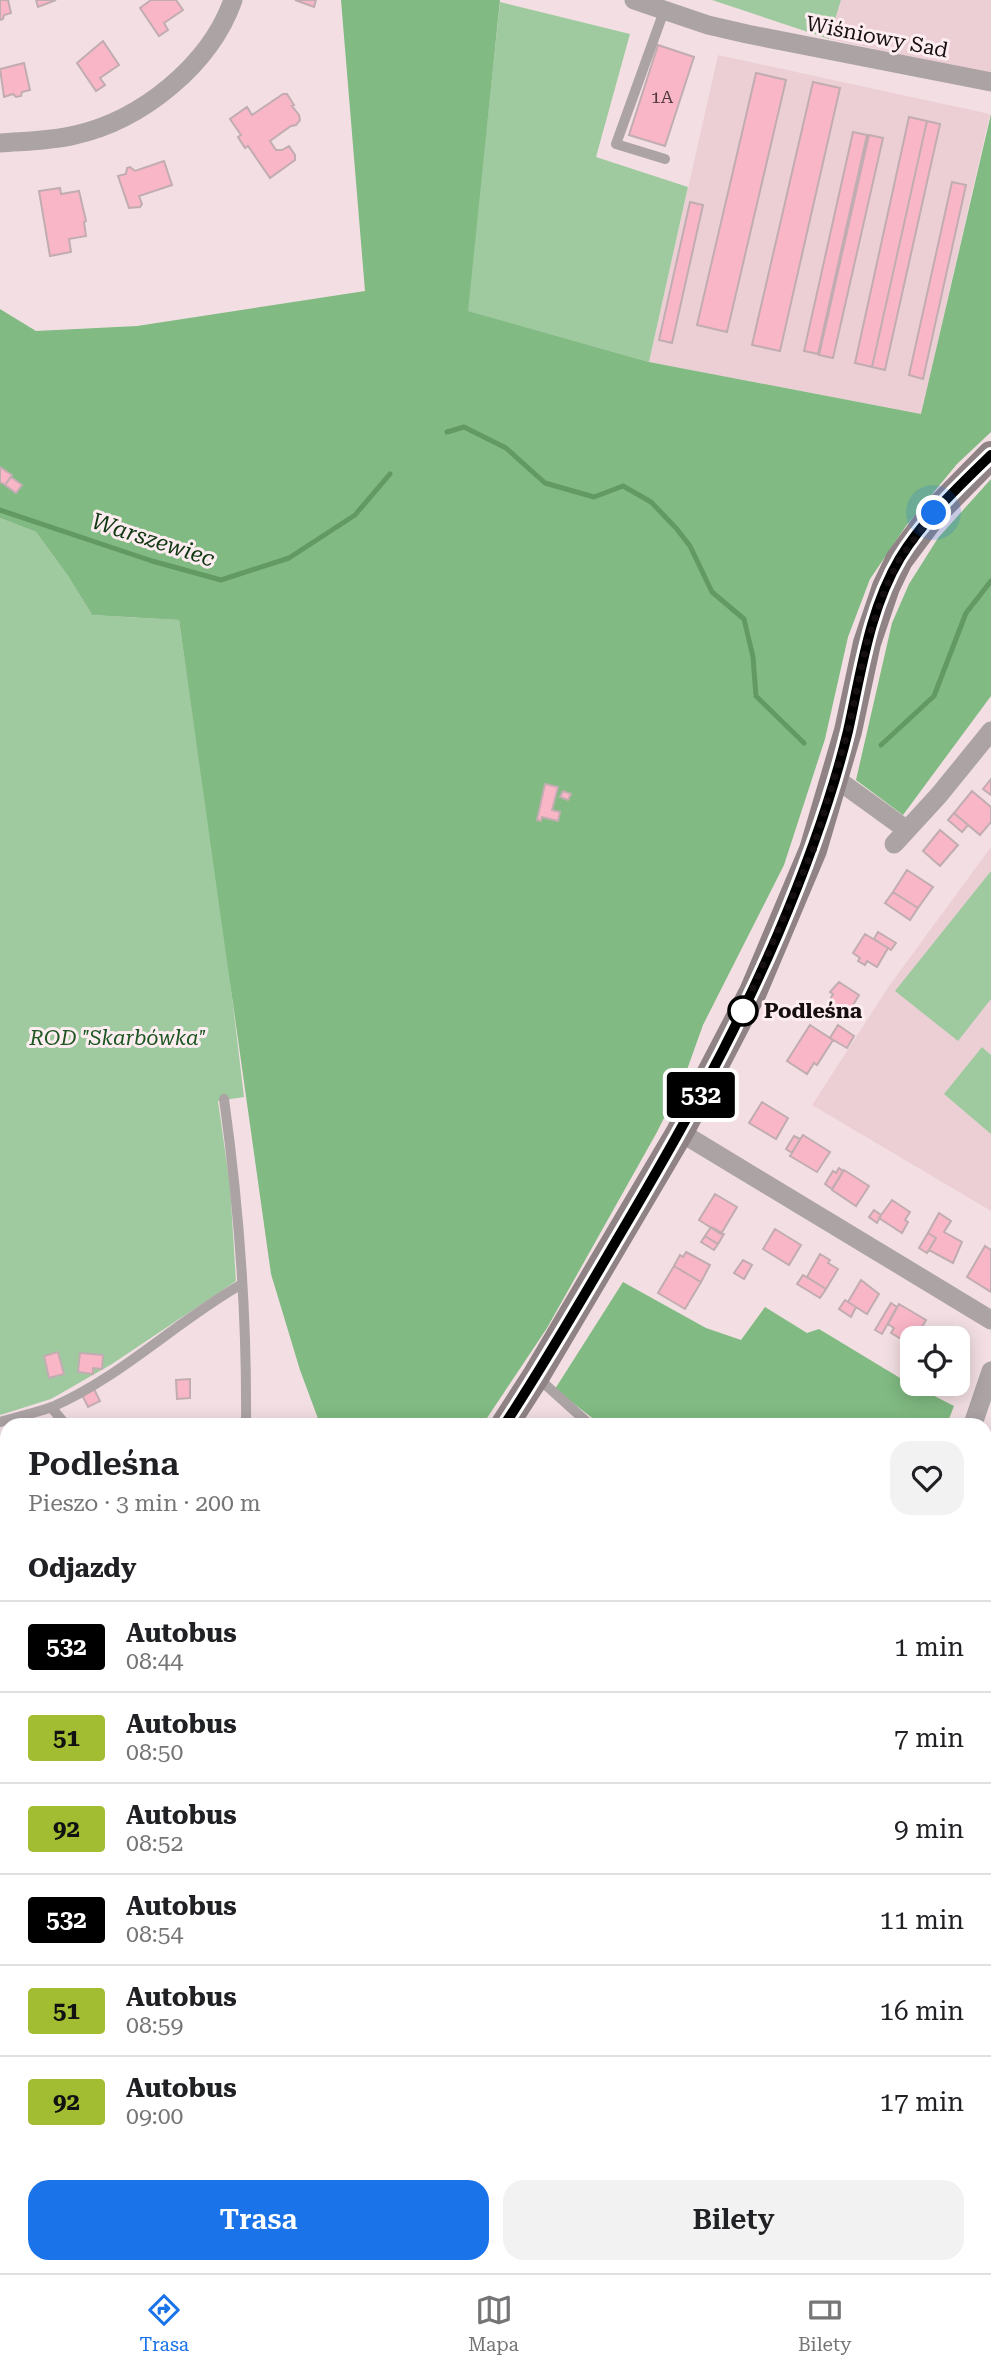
<!DOCTYPE html>
<html lang="pl">
<meta charset="utf-8">
<style>
body{margin:0;font-family:"Roboto Serif",serif;background:#f2f2f2;color:#202124;height:100vh;display:flex;flex-direction:column;font-size:26px;white-space:nowrap}
*{box-sizing:border-box;margin:0}
p{font-size:23px;color:#757577}
.icon{flex:none;width:38px;height:38px;fill:none;stroke:currentColor;stroke-width:2;stroke-linecap:round;stroke-linejoin:round}
.map{position:relative;flex:1;overflow:hidden}
.panel{position:absolute;left:0px;top:1418px;width:992px;height:856px;display:flex;flex-direction:column;background:#fff;border-radius:21px 21px 0 0;box-shadow:0 4px 18px #0003}
.panel>*{flex:none}
.badge{padding:0 14px;border-radius:5px;font-size:24px;line-height:46px}
.buttons{position:absolute;left:900px;top:1326px;display:grid;gap:14px}
.buttons a{display:grid;place-items:center;width:70px;height:70px;border-radius:14px;background:#fff;box-shadow:0 4px 18px #0003;font-size:35px}
.you{position:absolute;width:35px;height:35px;margin:-18px;border:5px solid #fff;border-radius:50%;background:#1a73e8;box-shadow:0 0 0 10px #1a73e833}
.map>.badge{position:absolute;translate:-50% -50%;box-shadow:0 0 0 4px #fff}
h2{padding:0 28px;font-size:26px;line-height:63px}
.round{display:grid;place-items:center;flex:none;width:74px;height:74px;border-radius:21px;background:#f2f2f2}
.headline{display:flex;align-items:center;justify-content:space-between;height:119px;padding:0 28px}
h1{font-size:33px;font-weight:600;line-height:52px}
.primary-button{display:flex;gap:14px;margin-top:auto;padding:14px 28px}
.primary-button a{flex:1;height:80px;border-radius:21px;background:#1a73e8;color:#fff;font-size:28px;font-weight:600;line-height:80px;text-align:center}
.primary-button a+a{background:#f2f2f2;color:#202124}
ul{padding:0;list-style:none}
li{display:flex;align-items:center;gap:21px;height:91px;padding:0 28px;border-top:2px solid #e0e0e0}
li div{flex:1}
li b{display:block;font-size:26px}
li em{font-style:normal}
li .badge{min-width:77px;font-weight:700;text-align:center}
.tabs{display:flex;justify-content:space-around;align-items:center;height:98px;border-top:2px solid #e0e0e0;background:#fff;font-size:19px;color:#757577}
.tabs a{display:grid;justify-items:center;gap:4px}
.tabs .selected{color:#1a73e8}
.map>svg:first-child{display:block}
.built{fill:#eccfd5}
.green{fill:#9fca9f}
.forest{fill:#81ba82}
.lines{fill:none;stroke-linecap:round;stroke-linejoin:round}
.stream{stroke:#639a64;stroke-width:5}
.building{fill:#f9b6c6;stroke:#c1adb1;stroke-width:2}
.lane{stroke:#aca3a5;stroke-width:10}
.street{stroke:#aca3a5;stroke-width:19}
.secondary{stroke:#908386;stroke-width:28}
.line-casing{stroke:#fff;stroke-width:16}
.line{stroke:#000;stroke-width:10}
.walk{stroke:#160f11;stroke-width:7;stroke-dasharray:0 12.6}
.stop-dot{fill:#fff;stroke:#000;stroke-width:3.5}
.labels{text-anchor:middle;dominant-baseline:central;stroke-width:6;stroke-linejoin:round;paint-order:stroke}
.number-label{font-size:18px;fill:#4f393e}
.street-label{font-size:21px;fill:#160f11;stroke:#feedf0}
.stop-label{font-size:21px;font-weight:bold;fill:#160f11;stroke:#feedf0;text-anchor:start}
.park-label{font-size:21px;font-style:italic;fill:#1b5520;stroke:#feedf0}
.water-label{font-size:23px;font-style:italic;fill:#103813;stroke:#feedf0}
</style>
<div class="map">
<svg width="991" height="2273" viewBox="0 0 991 2273">
<rect width="100%" height="100%" fill="#f3dfe3"/>
<!-- built -->
<path class="built" d="M841,0H991V74L829,39Z
M718,55L990,114L921,414L649,362Z
M991,847V1211L812,1105L889,986Z"/>
<!-- green -->
<path class="green" d="M712,0H841L829,39Z
M500,2L630,34L596,157L688,187L649,362L467,311Z
M0,518L36,532L68,576L92,615L179,620L227,955L244,1097L218,1101L230,1186L236,1281L112,1364L51,1399L0,1415Z
M991,871V999L958,1041L895,991Z
M982,1047L991,1055V1134L944,1094Z"/>
<!-- forest -->
<path class="forest" d="M341,0H500L468,311L649,362L921,414L991,114V432L957,464L906,526L870,579L848,637L825,739L784,865L703,1025L684,1078L657,1132L547,1328L483,1424H320L300,1370L271,1274L179,620L92,615L68,576L36,532L0,518V309L36,331L137,326L365,291Z
M991,479V696L903,815L856,780L892,623L909,584L938,538Z
M623,1282L706,1328L741,1340L765,1307L807,1333L819,1329L905,1381L954,1406L947,1424H600L555,1389Z
M985,1562L991,1564V2273H0V2169L7,2164V2266H985Z"/>
<g class="lines">
<!-- stream -->
<path class="stream" d="M447,432L464,427L506,448L545,483L594,497L623,486L651,502L676,528L690,546L712,592L744,619L753,657L756,696L804,743
M0,510L152,561L221,580L289,558L355,515L390,474
M881,745L934,696L966,613L991,581"/>
</g>
<!-- building -->
<path class="building" d="M0,0H8L11,13L4,15L3,19L0,20Z
M36,0H56L38,7Z
M151,0H176L183,10L164,23L168,30L159,36L140,8Z
M295,0H316L314,7Z
M103,41L119,65L100,78L105,85L96,91L77,63Z
M658,45L694,57L665,146L629,135Z
M24,63L30,90L22,92L21,96L16,97L13,94L4,97L0,69Z
M756,73L786,80L727,332L697,325Z
M813,82L840,88L780,351L752,345Z
M283,94H287L294,105L292,106L299,115L300,120L296,125L291,126L270,141L276,150H282L289,146L295,155V160L270,178L248,146L245,148L238,137L241,135L230,119L247,107L252,115Z
M909,117L927,121L872,367L855,363Z
M927,121L940,124L885,370L872,367Z
M853,132L867,135L818,354L804,351Z
M869,135L883,138L833,358L819,355Z
M164,161L172,185L139,196L142,204L140,207L129,208L118,176L126,174L127,168L130,167L135,171Z
M952,182L966,185L923,379L909,375Z
M60,188L61,194L79,191L86,221L84,222L86,236L69,239L71,252L50,256L39,191Z
M690,202L703,205L672,343L659,340Z
M0,467L12,475L5,485L0,482Z
M11,477L22,485L16,493L5,485Z
M991,779V795L983,789Z
M545,784L558,787L552,810L560,812L558,821L542,817L541,821L537,820Z
M563,791L571,794L568,800L560,797Z
M972,791L991,807V822L980,835L954,813Z
M954,813L968,825L962,832L948,820Z
M940,830L958,845L940,866L923,851Z
M907,870L933,887L918,908L893,892Z
M893,892L918,908L910,920L885,903Z
M878,932L896,943L891,950L874,939Z
M865,934L888,948L877,967L867,961L865,965L858,961L860,958L853,953Z
M839,982L859,995L847,1015L828,1003L833,994L830,992Z
M810,1025L833,1040L817,1065L814,1063L807,1074L787,1061Z
M838,1025L854,1036L847,1048L830,1038Z
M762,1102L788,1118L776,1139L749,1123Z
M803,1135L830,1152L817,1172L790,1156Z
M794,1136L800,1139L792,1153L786,1149Z
M839,1168L843,1171L832,1189L825,1184L833,1171L836,1173Z
M844,1170L869,1186L856,1206L832,1190Z
M715,1194L737,1207L721,1234L699,1220Z
M892,1200L910,1212L905,1220L908,1222L902,1233L879,1218Z
M874,1210L881,1215L877,1223L869,1217Z
M939,1213L951,1221L944,1232L962,1242L953,1263L929,1250L936,1238L928,1233Z
M711,1227L724,1234L718,1244L705,1236Z
M775,1229L801,1245L789,1265L763,1249Z
M928,1233L936,1238L927,1253L919,1248Z
M705,1236L718,1244L714,1250L701,1242Z
M985,1246L991,1250V1292L967,1277Z
M686,1252L710,1265L701,1282L674,1266L680,1255L683,1257Z
M820,1254L830,1260L828,1263L838,1269L826,1289L807,1277Z
M743,1260L752,1265L744,1279L734,1273Z
M674,1266L701,1282L685,1309L658,1293Z
M803,1275L826,1289L820,1298L797,1284Z
M861,1280L879,1294L867,1314L848,1302Z
M845,1300L856,1307L851,1317L839,1309Z
M891,1303L897,1307L882,1334L875,1330Z
M899,1304L926,1320L915,1339L911,1337L908,1343L891,1333L894,1328L888,1324Z
M947,1330L957,1335L956,1339H942Z
M957,1339L965,1344L957,1357Z
M58,1352L64,1374L49,1378L44,1356Z
M80,1353L103,1355L102,1369L93,1368V1374L78,1372Z
M190,1379V1398L177,1399L176,1380Z
M94,1389L100,1401L88,1407L82,1395Z
M985,1484L991,1486L990,1520L985,1518Z
M0,1492L7,1503L0,1510Z
M5,1526L7,1538L0,1541V1529Z
M7,1538V1553L5,1554L0,1541Z
M2,1626L7,1635V1650L0,1654V1627Z
M7,1716V1733L0,1737V1720Z
M0,2010L7,2015L2,2022L0,2020Z
M7,2048V2067L0,2059Z
M6,2066L7,2067V2080L0,2076Z"/>
<g class="lines">
<!-- lane -->
<path class="lane" d="M664,11L616,144L665,159
M224,1099C239,1207 247,1315 246,1424
M537,1377L589,1424
M51,1407L65,1424
M0,1422C17,1417 35,1413 52,1407C121,1377 177,1321 242,1284
M0,1579L7,1591
M0,1788L7,1799
M985,1858L991,1861
M0,1974L7,1967
M435,2266L440,2273"/>
<!-- street -->
<path class="street" d="M634,0L708,25L747,34L991,82
M0,143C25,141 51,141 75,135C142,120 210,65 233,0
M835,778L907,830
M894,844L939,795L991,731
M680,1132L991,1320
M973,1424L991,1371
M985,1549L991,1551"/>
<!-- secondary -->
<path class="secondary" d="M505,1424L536,1376L680,1132L753,992L813,850L848,731L867,643L886,587L899,560L934,513L991,455
M0,2148L7,2143"/>
</g>
<g class="lines">
<defs>
<path id="line" d="M505,1424C545,1363 582,1299 619,1236C677,1138 733,1039 778,934C806,868 831,801 848,731C861,673 869,610 900,558C924,519 958,487 991,455"/>
</defs>
<!-- line casing -->
<use href="#line" class="line-casing"/>
<!-- line -->
<use href="#line" class="line"/>
<!-- walk -->
<path class="walk" d="M743,1011L813,850L848,731L867,642L886,587L899,560L934,513"/>
</g>
<!-- markers -->
<circle class="stop-dot" cx="743" cy="1011" r="14"/>
<g class="labels">
<!-- number labels -->
<g class="number-label">
<text x="662" y="96">1A</text>
</g>
<!-- street labels -->
<g class="street-label">
<text transform="translate(877 37) rotate(11)">Wiśniowy Sad</text>
</g>
<!-- stop labels -->
<g class="stop-label">
<text x="764" y="1011">Podleśna</text>
</g>
<!-- park labels -->
<g class="park-label">
<text x="118" y="1038">ROD "Skarbówka"</text>
</g>
<!-- water labels -->
<g class="water-label">
<text transform="translate(153 540) rotate(18)">Warszewiec</text>
</g>
</g>
</svg>
<div class="buttons">
<a><svg class="icon" aria-label="locate" viewBox="0 0 24 24"><circle cx="12" cy="12" r="6"/><path d="M12 2v4M12 18v4M2 12h4M18 12h4"/></svg></a>
</div>
<div class="you" style="left:934px;top:513px"></div>
<b class="badge" style="left:701px;top:1095px;background:#000;color:#fff">532</b>
<section class="panel">
<div class="headline"><div><h1>Podleśna</h1><p>Pieszo · 3 min · 200 m</p></div><a class="round"><svg class="icon" aria-label="heart" viewBox="0 0 24 24"><path d="M12 20l-8-8c-3-5 5-10 8-4 3-6 11-1 8 4z"/></svg></a></div>
<h2>Odjazdy</h2>
<ul>
<li><span class="badge" style="background:#000;color:#fff">532</span><div><b>Autobus</b><p>08:44</p></div><em>1 min</em></li>
<li><span class="badge" style="background:#a2bd31;color:#111">51</span><div><b>Autobus</b><p>08:50</p></div><em>7 min</em></li>
<li><span class="badge" style="background:#a2bd31;color:#111">92</span><div><b>Autobus</b><p>08:52</p></div><em>9 min</em></li>
<li><span class="badge" style="background:#000;color:#fff">532</span><div><b>Autobus</b><p>08:54</p></div><em>11 min</em></li>
<li><span class="badge" style="background:#a2bd31;color:#111">51</span><div><b>Autobus</b><p>08:59</p></div><em>16 min</em></li>
<li><span class="badge" style="background:#a2bd31;color:#111">92</span><div><b>Autobus</b><p>09:00</p></div><em>17 min</em></li>
</ul>
<div class="primary-button"><a>Trasa</a><a>Bilety</a></div>
</section>
</div>
<nav class="tabs">
<a class="selected"><svg class="icon" aria-label="directions" viewBox="0 0 24 24"><path d="M12 3l9 9-9 9-9-9zM9 14v-3h6M13 9l2 2-2 2"/></svg>Trasa</a>
<a><svg class="icon" aria-label="map" viewBox="0 0 24 24"><path d="M3 6l6-2 6 2 6-2v14l-6 2-6-2-6 2zM9 4v14M15 6v14"/></svg>Mapa</a>
<a><svg class="icon" aria-label="tickets" viewBox="0 0 24 24"><path d="M3 7h18v10H3zM15 7v10"/></svg>Bilety</a>
</nav>
